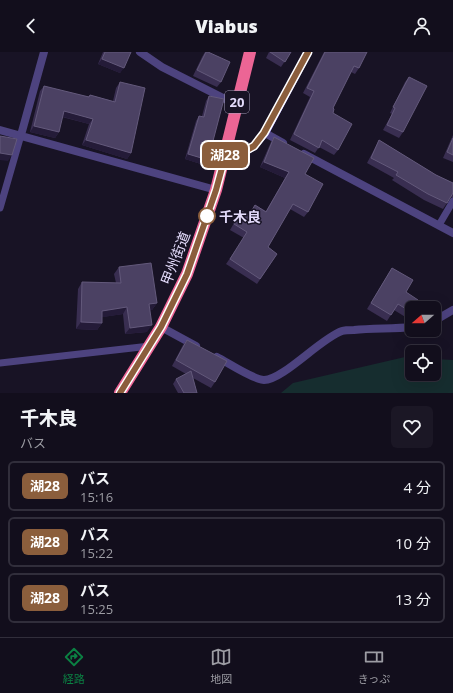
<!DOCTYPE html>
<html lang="ja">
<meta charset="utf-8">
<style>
body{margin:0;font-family:"Open Sans","Noto Sans JP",sans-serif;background:#1b1725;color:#f1f3f6;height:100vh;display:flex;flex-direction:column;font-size:15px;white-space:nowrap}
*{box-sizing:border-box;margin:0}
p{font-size:13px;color:#9c9ca3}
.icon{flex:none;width:22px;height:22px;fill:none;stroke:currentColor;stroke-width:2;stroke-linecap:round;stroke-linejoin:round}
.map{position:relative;height:341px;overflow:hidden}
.sheet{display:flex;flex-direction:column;background:#120e1c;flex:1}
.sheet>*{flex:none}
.badge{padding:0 8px;border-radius:6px;font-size:14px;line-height:26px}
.needle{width:26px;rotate:250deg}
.buttons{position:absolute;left:405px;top:249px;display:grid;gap:8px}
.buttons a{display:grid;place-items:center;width:36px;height:36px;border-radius:6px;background:#120e1c;box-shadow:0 4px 16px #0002,0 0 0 1px #312e3b;font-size:20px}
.map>.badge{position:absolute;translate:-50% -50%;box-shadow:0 0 0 2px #fff}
.round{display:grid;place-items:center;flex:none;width:42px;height:42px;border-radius:6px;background:#1b1725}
.head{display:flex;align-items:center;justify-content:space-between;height:68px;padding:0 20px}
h1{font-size:19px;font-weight:800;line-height:30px}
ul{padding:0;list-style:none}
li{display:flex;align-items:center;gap:12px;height:50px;margin:0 8px 6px;padding:0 12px;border:2px solid #312e3b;border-radius:6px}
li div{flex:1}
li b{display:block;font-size:15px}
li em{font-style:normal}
li .badge{min-width:44px;font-weight:700;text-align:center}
header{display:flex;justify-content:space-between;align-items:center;height:52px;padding:0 20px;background:#120e1c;font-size:18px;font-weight:800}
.dock{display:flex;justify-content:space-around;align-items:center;height:56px;border-top:1px solid #312e3b;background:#120e1c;font-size:11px;color:#9c9ca3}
.dock a{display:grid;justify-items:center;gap:2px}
.dock .on{color:#0b8043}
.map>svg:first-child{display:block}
.green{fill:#162d2f}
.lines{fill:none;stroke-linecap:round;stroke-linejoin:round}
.lane{stroke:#4d437f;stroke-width:7}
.street{stroke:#4d437f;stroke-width:8}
.secondary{stroke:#8f7eef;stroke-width:8}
.highway{stroke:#ec6595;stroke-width:12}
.wall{fill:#392e51}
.shaded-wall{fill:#241b38}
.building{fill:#4b4163;stroke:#63597b}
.line-casing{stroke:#fff;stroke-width:9}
.line{stroke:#8b5e3c;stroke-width:6}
.stop-dot{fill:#fff;stroke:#8b5e3c;stroke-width:2}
.labels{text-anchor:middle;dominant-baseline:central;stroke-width:3;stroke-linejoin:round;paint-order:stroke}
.shield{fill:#181325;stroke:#a69fbb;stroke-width:1}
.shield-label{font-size:13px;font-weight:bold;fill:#e3dbfb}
.stop-label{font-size:14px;font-weight:bold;fill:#e3dbfb;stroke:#181325;text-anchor:start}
.street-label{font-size:14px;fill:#e3dbfb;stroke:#181325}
</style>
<header><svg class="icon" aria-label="back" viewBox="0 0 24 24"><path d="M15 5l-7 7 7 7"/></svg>Viabus<svg class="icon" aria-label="person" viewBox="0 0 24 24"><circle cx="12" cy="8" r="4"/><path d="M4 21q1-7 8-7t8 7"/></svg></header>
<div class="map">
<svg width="453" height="341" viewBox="0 0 453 341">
<rect width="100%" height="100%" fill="#181325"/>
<!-- green -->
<path class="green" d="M405,305L412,306V322H434V307L453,308V341H281L293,331Z"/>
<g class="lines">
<!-- lane -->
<path class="lane" d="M0,156L21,83
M439,173L453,149
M0,311L150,294"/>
<!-- street -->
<path class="street" d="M140,0L162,15L237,53
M0,78L216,138
M265,81L283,91
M21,83L44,0
M304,102L453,181
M434,269L453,258
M161,275L196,294
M217,305C227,310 254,328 264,328C283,328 321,286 342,279C345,278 350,278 354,278C373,276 393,277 412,275"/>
<!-- secondary -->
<path class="secondary" d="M226,101H243L254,94L265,81L308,0"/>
<!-- highway -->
<path class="highway" d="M120,341L161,275L187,222L216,138L250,0"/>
</g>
<!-- wall -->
<path class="wall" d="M103,0H131L120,21L98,12Z
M205,0L221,30L217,35L193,24L202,5Z
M269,0H291L281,15L266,6Z
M324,0H367L359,16L355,22L351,20L333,56V61L338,98L334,103L319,95L315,101L290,88L310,45L303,41Z
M409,25L403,80L399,86L383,78L392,62L390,61L405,30Z
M120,30L131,101L127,107L82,93L89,72L62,65L59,80L55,86L30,80L40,39L44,34L88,45L90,43L113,49L116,36Z
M209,44L208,108L204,113L185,107L196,69L199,64H202L206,49Z
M453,83V110L443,106Z
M274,85L305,122L308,160L304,165L290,157L268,195L277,202L257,232L226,212L244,186L230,178L241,159L249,163L255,153L266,159L285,126L260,115L271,90Z
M379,88L436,123L453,131V145H451L443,157L424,148L392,128L394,126L367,111L376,94Z
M119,215L157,251L152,258H150L147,280L125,282L123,262L102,265V271L97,278L76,277L78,237L82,230L116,231L114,222Z
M392,216L406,240L412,258L407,266L394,258L387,269L367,257Z
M187,288L215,330L211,336L193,326L197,341H178L173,332L176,327L186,322L172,314L183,293Z"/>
<!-- shaded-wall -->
<path class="shaded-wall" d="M102,7L124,16L120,21L98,12Z
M64,59L93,67L89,72L60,64Z
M34,74L59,80L55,86L30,80Z
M86,88L131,101L127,107L82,93Z
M0,101L12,103L8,109L0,108Z
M188,102L208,108L204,113L185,107Z
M264,110L289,120L285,126L260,115Z
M157,251L152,258L145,259L149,252Z
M127,255L123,262L97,266L102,259Z
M81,270L102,271L97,278L76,277Z
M152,273L147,280L125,282L130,276Z"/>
<!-- building -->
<path class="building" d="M105,0H131L124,16L102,7Z
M206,0H208L230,10L221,30L197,18Z
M270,0H291L285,10Z
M325,0H367L359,16L354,14L333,56L334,57L333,61L352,72L338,98L322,88L319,96L294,82L314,39L307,36Z
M409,25L427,34L403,80L387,73L395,56L393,55Z
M120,30L145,36L131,101L86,88L93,67L64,59L59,80L34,74L44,34L89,45L90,43L115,50Z
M209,44L224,47L208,108L188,102L199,64L204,65Z
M0,84L17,87L12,103L0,101Z
M274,85L314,106L305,122L323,132L308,160L293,152L268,195L277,202L260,227L230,207L247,180L234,172L241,159L249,163L255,153L266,160L289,120L264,110Z
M453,86V103L447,100Z
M379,88L436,123L453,131V141L447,151L428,142L396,123L398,120L371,106Z
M151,211L157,251L149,252L152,273L130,276L127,255L102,259V271L81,270L82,230L121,231L119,215Z
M392,216L413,228L406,240L418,248L413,256H412V258L411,260L398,252L391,263L371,251Z
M187,288L227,309L215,330L176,308Z
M191,319L197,341H184L176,327Z"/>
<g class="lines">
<defs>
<path id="line" d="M120,341L161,275L187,222L216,138L226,101L243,100L254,94L264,81L308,0"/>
</defs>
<!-- line casing -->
<use href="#line" class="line-casing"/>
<!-- line -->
<use href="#line" class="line"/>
</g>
<!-- markers -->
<circle class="stop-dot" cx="207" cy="164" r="8"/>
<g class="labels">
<!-- shield labels -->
<rect class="shield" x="225" y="39" width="24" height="22" rx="3"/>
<g class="shield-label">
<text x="237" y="50">20</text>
</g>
<!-- stop labels -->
<g class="stop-label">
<text x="219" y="164">千木良</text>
</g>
<!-- street labels -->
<g class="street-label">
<text transform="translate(175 206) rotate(-69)">甲州街道</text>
</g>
</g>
</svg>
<div class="buttons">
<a><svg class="needle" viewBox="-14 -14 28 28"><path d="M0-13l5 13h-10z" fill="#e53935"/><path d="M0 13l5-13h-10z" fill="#9c9ca3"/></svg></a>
<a><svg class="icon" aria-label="locate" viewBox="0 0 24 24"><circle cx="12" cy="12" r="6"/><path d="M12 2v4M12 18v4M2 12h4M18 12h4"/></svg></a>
</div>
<b class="badge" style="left:225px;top:103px;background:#8b5e3c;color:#fff">湖28</b>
</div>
<section class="sheet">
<div class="head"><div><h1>千木良</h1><p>バス</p></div><a class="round"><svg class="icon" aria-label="heart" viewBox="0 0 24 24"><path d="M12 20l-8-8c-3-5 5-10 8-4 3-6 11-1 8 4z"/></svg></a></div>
<ul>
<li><span class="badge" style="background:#8b5e3c;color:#fff">湖28</span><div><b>バス</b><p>15:16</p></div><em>4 分</em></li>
<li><span class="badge" style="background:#8b5e3c;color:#fff">湖28</span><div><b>バス</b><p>15:22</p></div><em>10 分</em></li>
<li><span class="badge" style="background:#8b5e3c;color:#fff">湖28</span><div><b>バス</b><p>15:25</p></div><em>13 分</em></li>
</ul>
</section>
<nav class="dock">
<a class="on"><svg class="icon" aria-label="directions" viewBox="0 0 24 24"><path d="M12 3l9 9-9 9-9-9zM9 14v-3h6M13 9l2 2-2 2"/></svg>経路</a>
<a><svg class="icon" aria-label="map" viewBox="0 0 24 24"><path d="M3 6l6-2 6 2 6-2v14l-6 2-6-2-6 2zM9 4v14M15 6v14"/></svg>地図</a>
<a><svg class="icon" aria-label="tickets" viewBox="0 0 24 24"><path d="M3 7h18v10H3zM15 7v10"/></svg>きっぷ</a>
</nav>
